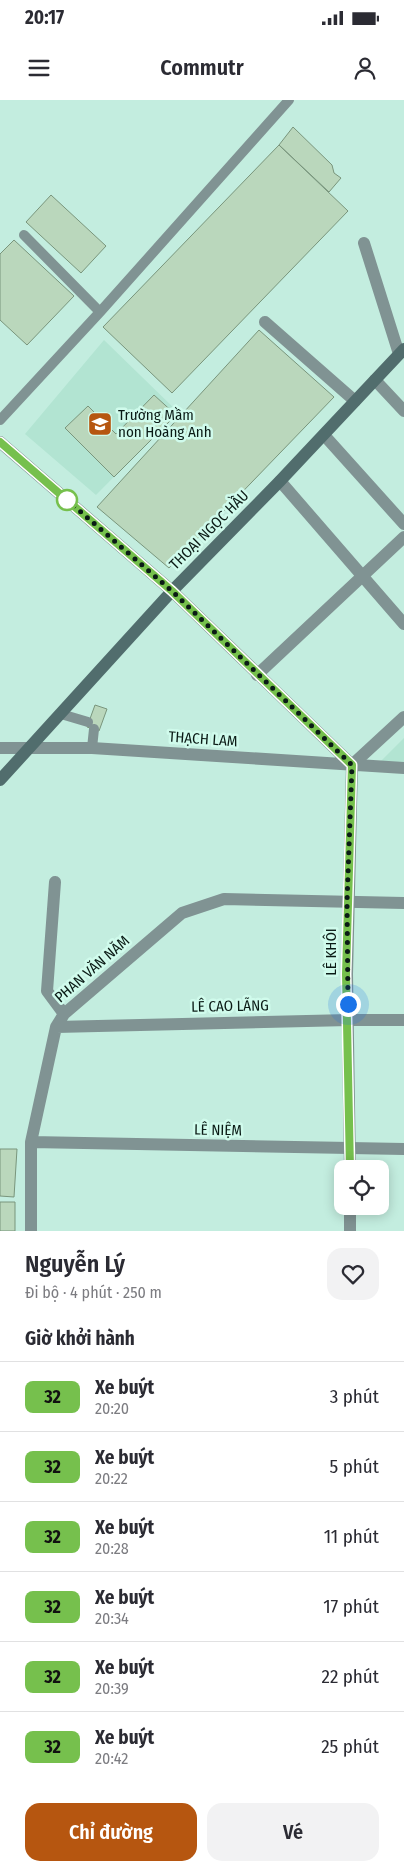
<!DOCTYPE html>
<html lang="vi">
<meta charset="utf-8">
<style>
body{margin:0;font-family:"Fira Sans Condensed",sans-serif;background:#f2f2f3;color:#2b2b33;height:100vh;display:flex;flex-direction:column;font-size:19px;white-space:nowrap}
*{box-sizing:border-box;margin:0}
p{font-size:16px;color:#7c7c81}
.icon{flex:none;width:28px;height:28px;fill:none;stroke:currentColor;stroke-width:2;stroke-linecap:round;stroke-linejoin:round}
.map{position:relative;height:1131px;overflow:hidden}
.panel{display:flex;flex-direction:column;background:#fff;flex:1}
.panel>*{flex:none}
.badge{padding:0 10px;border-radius:8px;font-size:18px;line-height:32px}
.tools{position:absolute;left:334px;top:1060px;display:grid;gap:10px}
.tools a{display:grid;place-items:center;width:55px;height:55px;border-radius:10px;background:#fff;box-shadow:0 2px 12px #0003;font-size:25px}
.you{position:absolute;width:25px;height:25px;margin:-12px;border:4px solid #fff;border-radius:50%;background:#1a73e8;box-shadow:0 0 0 8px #1a73e833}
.map>.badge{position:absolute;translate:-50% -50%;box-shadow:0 0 0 2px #fff}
h2{padding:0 25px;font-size:19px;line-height:45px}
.round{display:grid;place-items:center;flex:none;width:52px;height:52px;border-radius:15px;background:#f2f2f3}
.overview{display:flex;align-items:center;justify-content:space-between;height:85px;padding:0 25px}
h1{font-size:24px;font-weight:600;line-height:38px}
.primary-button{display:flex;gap:10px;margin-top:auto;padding:10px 25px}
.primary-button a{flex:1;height:58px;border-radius:15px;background:#b65610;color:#fff;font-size:20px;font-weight:600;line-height:58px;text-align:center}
.primary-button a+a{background:#f2f2f3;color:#2b2b33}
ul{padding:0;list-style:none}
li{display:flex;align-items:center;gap:15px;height:70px;padding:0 25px;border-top:1px solid #e1e1e2}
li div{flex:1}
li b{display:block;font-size:19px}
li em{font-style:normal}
li .badge{min-width:55px;font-weight:700;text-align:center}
.status{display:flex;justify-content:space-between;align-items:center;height:35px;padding:0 25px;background:#fff;direction:ltr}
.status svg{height:14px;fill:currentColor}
header{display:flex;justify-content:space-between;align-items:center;height:65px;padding:0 25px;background:#fff;font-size:22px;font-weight:600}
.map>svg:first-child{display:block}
.built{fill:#b2e4d2}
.building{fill:#bad7bc;stroke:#79957c}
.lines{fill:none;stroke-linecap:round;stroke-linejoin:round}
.service{stroke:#809393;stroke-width:10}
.minor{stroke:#809393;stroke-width:12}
.tertiary{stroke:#809393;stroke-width:12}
.secondary{stroke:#516d6d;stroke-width:12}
.line-casing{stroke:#fff;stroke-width:11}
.line{stroke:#76c04d;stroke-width:8}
.walk{stroke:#0a1a15;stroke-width:5;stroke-dasharray:0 9}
.stop-dot{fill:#fff;stroke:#76c04d;stroke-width:2.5}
.labels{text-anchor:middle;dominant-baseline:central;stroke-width:5;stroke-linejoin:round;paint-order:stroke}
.poi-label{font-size:15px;fill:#0a1a15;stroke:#d0fbec;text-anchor:start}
.street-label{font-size:15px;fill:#0a1a15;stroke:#d0fbec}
</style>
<div class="status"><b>20:17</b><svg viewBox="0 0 49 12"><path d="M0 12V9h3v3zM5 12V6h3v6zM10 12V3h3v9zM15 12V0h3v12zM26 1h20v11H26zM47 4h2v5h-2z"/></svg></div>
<header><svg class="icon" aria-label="menu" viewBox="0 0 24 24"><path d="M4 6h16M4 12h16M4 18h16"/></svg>Commutr<svg class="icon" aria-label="person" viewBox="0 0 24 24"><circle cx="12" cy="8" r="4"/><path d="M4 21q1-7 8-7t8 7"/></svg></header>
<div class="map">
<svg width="404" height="1131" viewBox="0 0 404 1131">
<rect width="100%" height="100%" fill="#c3eddf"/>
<!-- built -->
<path class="built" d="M104,240L178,312L96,395L25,334Z
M404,638V667L376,666Z"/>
<!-- building -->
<path class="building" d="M293,27L332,65L334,73L341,78L329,92L279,45Z
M279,45L348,111L172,293L103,227Z
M51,95L106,146L81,173L26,122Z
M14,140L74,196L27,245L0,220V154Z
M259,230L334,297L169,468L97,407Z
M154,295L176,315L114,377L65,328L88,306L116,334Z
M95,605L107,609L99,631L87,627Z
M0,1049H17L14,1097L0,1096Z
M0,1102H15V1131H0Z"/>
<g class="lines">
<!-- service -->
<path class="service" d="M24,135L100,212
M0,320L100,212L289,0
M61,614L88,622
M92,648L94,629"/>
<!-- minor -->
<path class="minor" d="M364,143L399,254
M265,222L355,301
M375,280L404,311
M324,335L404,424
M280,381L404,524
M257,575L404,437
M352,665L404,617
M55,782L47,891L64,914
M56,927L349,920H404
M31,1042L404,1049
M31,1131V1042L56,927L64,914L182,813L224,799L404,803"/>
<!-- tertiary -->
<path class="tertiary" d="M0,342L172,491L352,665L347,874L350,1069
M0,648H92L404,668
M350,1131V1106"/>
<!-- secondary -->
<path class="secondary" d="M0,680L172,491L280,381L404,249"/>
</g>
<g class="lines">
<defs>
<path id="line" d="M0,342L172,491L352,665L346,874L350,1069"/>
</defs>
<!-- line casing -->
<use href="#line" class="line-casing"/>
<!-- line -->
<use href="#line" class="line"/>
<!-- walk -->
<path class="walk" d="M67,400L172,491L352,665L347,802L348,904"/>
</g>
<!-- icons -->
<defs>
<symbol id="school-square" viewBox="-11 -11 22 22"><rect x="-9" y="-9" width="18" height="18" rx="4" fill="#b65610" stroke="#d0fbec"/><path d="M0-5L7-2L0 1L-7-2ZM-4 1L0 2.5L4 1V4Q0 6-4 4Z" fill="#fff"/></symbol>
</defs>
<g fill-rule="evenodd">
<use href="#school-square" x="86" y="310" width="28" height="28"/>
</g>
<!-- markers -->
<circle class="stop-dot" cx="67" cy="400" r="10"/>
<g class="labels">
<!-- poi labels -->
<g class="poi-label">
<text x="118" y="315">Trường Mầm<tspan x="118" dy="17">non Hoàng Anh</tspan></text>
</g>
<!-- street labels -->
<g class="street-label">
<text transform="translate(209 430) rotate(-45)">THOẠI NGỌC HẦU</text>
<text transform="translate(203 639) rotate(4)">THẠCH LAM</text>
<text transform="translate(331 852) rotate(-90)">LÊ KHÔI</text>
<text transform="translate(92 869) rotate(-41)">PHAN VĂN NĂM</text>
<text transform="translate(230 906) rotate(-1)">LÊ CAO LÃNG</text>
<text transform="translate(218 1030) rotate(1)">LÊ NIỆM</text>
</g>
</g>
</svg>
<div class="tools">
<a><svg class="icon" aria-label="locate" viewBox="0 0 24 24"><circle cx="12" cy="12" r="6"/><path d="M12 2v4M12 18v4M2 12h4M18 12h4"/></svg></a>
</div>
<div class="you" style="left:348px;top:904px"></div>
</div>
<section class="panel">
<div class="overview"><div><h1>Nguyễn Lý</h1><p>Đi bộ · 4 phút · 250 m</p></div><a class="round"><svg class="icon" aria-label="heart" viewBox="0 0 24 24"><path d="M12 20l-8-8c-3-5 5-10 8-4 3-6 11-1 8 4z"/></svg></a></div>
<h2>Giờ khởi hành</h2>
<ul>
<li><span class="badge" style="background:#76c04d;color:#111">32</span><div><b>Xe buýt</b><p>20:20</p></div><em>3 phút</em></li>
<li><span class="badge" style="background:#76c04d;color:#111">32</span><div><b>Xe buýt</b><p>20:22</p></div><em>5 phút</em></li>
<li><span class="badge" style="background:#76c04d;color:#111">32</span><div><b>Xe buýt</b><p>20:28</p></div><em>11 phút</em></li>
<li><span class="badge" style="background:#76c04d;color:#111">32</span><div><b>Xe buýt</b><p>20:34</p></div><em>17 phút</em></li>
<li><span class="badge" style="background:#76c04d;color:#111">32</span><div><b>Xe buýt</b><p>20:39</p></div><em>22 phút</em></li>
<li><span class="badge" style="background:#76c04d;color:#111">32</span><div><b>Xe buýt</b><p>20:42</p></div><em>25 phút</em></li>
</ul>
<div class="primary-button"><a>Chỉ đường</a><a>Vé</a></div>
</section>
